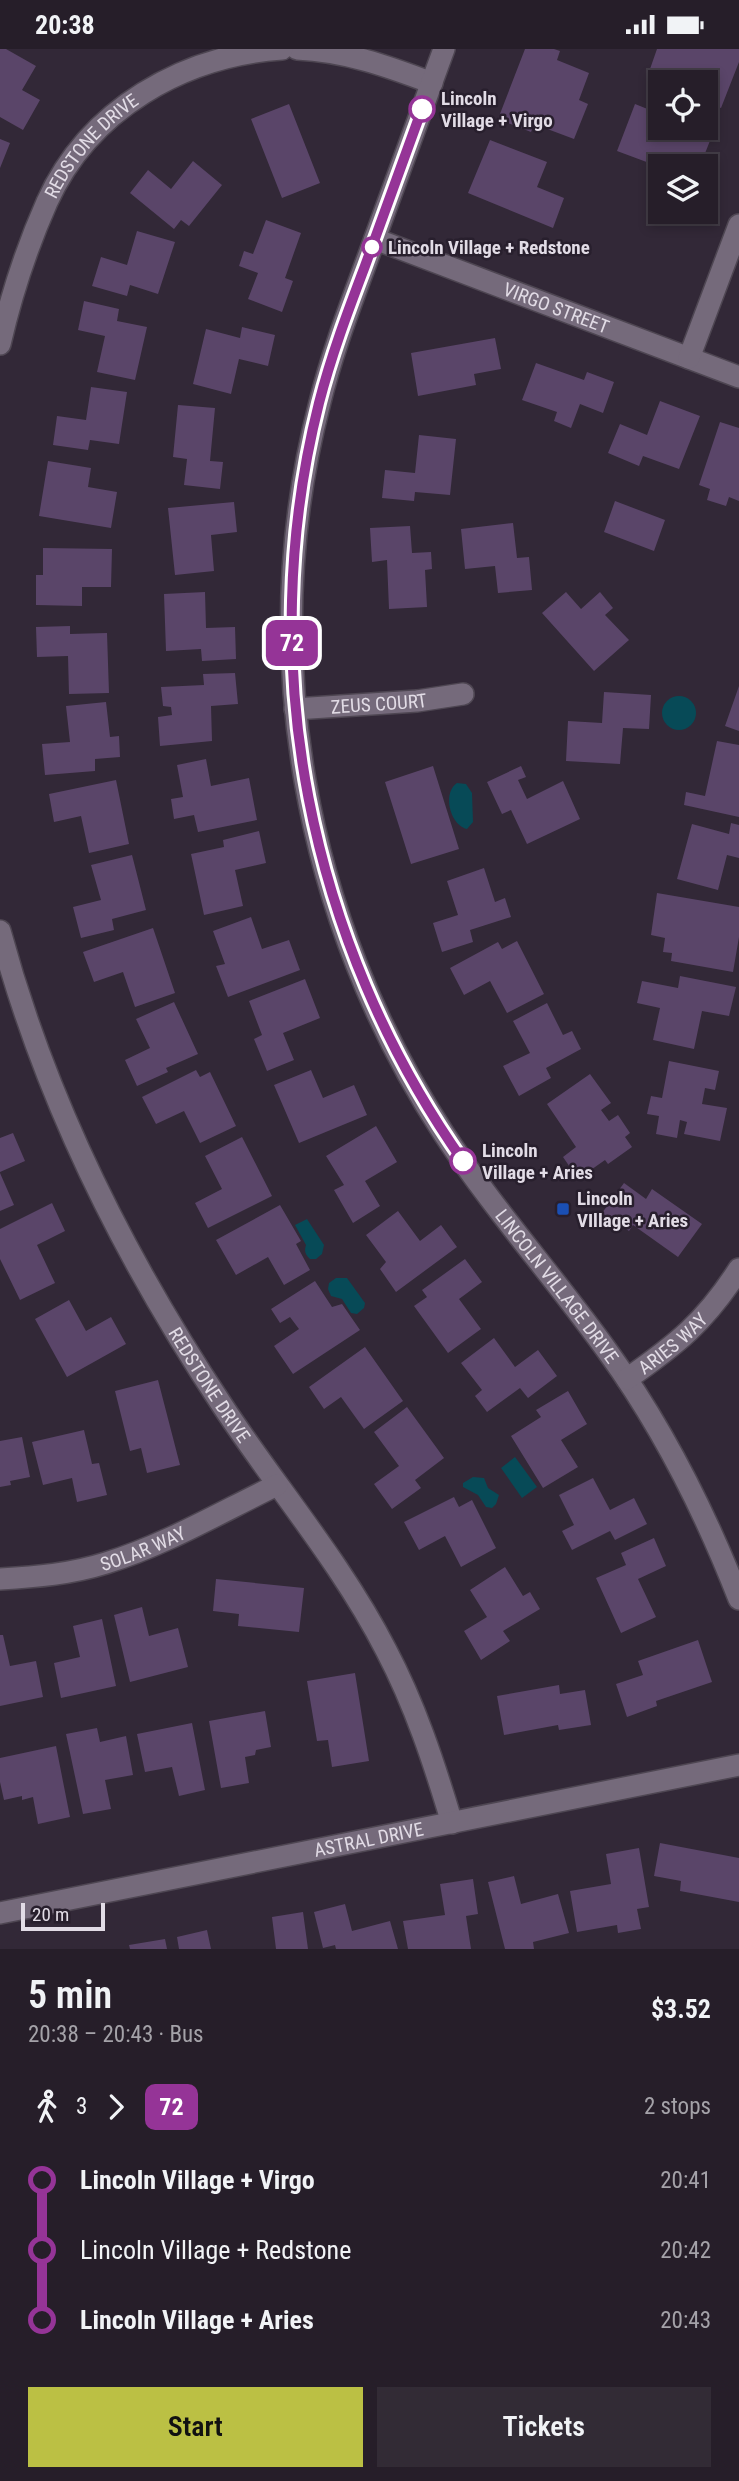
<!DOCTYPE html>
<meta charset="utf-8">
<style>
body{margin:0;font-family:"Roboto Condensed",sans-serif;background:#322b35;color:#f1f3f6;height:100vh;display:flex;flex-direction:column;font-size:26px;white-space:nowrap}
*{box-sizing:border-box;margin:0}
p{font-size:23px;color:#a4a2a8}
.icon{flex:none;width:38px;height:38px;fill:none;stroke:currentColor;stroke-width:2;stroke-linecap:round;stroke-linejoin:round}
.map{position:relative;height:1900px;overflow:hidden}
.details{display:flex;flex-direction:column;background:#261e29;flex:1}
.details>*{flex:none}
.badge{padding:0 14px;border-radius:10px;font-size:24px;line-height:46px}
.controls{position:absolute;left:648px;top:21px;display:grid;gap:14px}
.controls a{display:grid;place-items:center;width:70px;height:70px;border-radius:0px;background:#261e29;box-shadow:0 4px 10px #0003,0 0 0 2px #423c46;font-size:35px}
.scale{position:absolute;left:21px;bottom:18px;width:84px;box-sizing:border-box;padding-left:7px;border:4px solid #e2dce6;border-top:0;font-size:19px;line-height:24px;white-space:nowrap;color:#e2dce6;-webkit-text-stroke:5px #281f2d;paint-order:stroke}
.map>.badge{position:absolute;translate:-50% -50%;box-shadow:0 0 0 4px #fff}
.legs{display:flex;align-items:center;gap:10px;height:77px;padding:0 28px;font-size:23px}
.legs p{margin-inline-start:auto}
.head{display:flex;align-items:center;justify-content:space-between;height:119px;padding:0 28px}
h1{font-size:38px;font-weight:600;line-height:52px}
.primary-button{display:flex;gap:14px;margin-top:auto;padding:14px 28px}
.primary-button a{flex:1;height:80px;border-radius:0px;background:#bbc044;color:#111;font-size:28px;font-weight:600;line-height:80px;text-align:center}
.primary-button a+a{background:#322b35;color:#f1f3f6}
ul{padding:0 28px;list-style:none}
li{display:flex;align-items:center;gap:24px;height:70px;font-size:26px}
li i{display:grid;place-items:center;width:10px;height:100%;margin:0 9px;background:currentColor}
li i::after{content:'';width:18px;height:18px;margin:-9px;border:5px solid;border-radius:50%;background:#261e29}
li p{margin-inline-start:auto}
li:first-child i{background:linear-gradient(#0000 50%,currentColor 0)}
li:last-child i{background:linear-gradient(currentColor 50%,#0000 0)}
.status{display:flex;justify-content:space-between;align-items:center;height:49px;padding:0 35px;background:#261e29;direction:ltr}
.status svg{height:19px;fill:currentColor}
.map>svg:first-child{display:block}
.water{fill:#074a57}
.building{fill:#5a4569}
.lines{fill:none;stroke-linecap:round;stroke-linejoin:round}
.minor-casing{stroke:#4e4652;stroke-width:24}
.minor{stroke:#756a7b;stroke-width:21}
.line-1-casing{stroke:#fff;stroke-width:16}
.line-1{stroke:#953497;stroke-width:10}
.stop-1-dot{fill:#fff;stroke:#953497;stroke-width:3.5}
.transit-dot{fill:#1a4fb4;stroke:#281f2d;stroke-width:2.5}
.labels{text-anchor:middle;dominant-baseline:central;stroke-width:5;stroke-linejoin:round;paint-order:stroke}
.stop-label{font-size:19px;font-weight:bold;fill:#e2dce6;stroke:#281f2d;text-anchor:start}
.street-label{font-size:19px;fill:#e2dce6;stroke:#281f2d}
.poi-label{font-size:19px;font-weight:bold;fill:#e2dce6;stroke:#281f2d;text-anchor:start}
</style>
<div class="status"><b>20:38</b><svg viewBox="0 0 49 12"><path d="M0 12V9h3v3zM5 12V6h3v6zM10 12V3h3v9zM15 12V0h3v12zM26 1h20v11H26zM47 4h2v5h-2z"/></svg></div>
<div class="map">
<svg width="739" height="1900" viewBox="0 0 739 1900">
<rect width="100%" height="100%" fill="#322837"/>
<!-- water -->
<path class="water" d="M662 664a17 17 0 1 1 34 0a17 17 0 1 1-34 0Z
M457,734L466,735L472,744L473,773L467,780C450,776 442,744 457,734Z
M307,1170L324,1196L322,1205L316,1210H310C305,1205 304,1202 306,1196L295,1176Z
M336,1229H347L365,1254L364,1259L357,1265L351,1264L342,1250L331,1247L328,1240L329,1234Z
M515,1408L537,1438L522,1449L501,1419Z
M473,1428L484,1429L488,1439L499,1446L496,1455L492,1459L486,1458L478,1446L463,1438V1434Z"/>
<!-- building -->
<path class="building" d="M0,0H6L36,17L22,41L40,51L23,81L0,68Z
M525,0H554L560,2L557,11L589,24L579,51L588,55L574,90L534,75L531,83L498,70Z
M657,0H739V13L721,59L705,53V33H685L650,20Z
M289,55L320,134L282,149L251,70Z
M635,55L660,65V79H705V69L717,74L700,117L660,118L617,102Z
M0,90L10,94L0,119Z
M490,91L547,113L537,138L564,149L553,179L468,144Z
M193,112L222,136L189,177L181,171L174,180L130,144L148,121L171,140Z
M266,171L301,184L285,229L293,232L282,263L248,250L258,224L239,217L244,202L253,205Z
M137,182L175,193L158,245L130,236L127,247L92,237L101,208L127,216Z
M84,252L119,260L117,272L147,278L135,331L97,323L105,287L78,281Z
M242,278L275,286L268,317L239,310L231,345L193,335L206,280L240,289Z
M495,289L501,320L474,325L476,336L418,347L411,304Z
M536,314L584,331L587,323L614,333L603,364L580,355L571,379L554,372L557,363L522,351Z
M91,338L127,343L119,395L90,391L88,401L53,396L57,367L86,371Z
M660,352L700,367L679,420L643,407L639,417L608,404L620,375L647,386Z
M178,356L215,359L210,412L223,413L220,440L184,436L187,410L173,408Z
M720,373L739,379V452L729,448L726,457L707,451L710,440L699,436Z
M419,386L456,390L450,446L415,443L414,452L382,449L385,421L415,424Z
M48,412L91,419L88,438L117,443L111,479L39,467Z
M615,452L665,471L654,502L604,483Z
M234,453L237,483L211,486L214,522L175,526L168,459Z
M513,474L517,509L529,508L532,541L498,544L495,517L465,520L461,480Z
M410,477L412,504L431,503L432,520L425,521L427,558L389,560L387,511L372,513L370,479Z
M43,499L112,500L111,538H82V557L36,556V526H43Z
M205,543L206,579L235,578L236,610L202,612L201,600L166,602L164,545Z
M566,543L581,560L600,543L613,559L605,566L629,591L594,622L542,564Z
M70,577V585L107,584L109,644L69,645L68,607L37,608L36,578Z
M235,624L238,655L211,657L212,692L160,697L158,668L172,666L171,658L163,657L161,638L204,636L203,625Z
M739,637V682L725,677Z
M604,643L651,646L649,680L623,679L620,715L566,712L568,672L602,674Z
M106,653L110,688L119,687L120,708L95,710V722L45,726L42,695L70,693L66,657Z
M717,692L739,696V768L684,756L686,743L705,747Z
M206,710L211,737L249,729L257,771L198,783L194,766L174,770L171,750L183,748L177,716Z
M433,717L459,800L411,815L385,733Z
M521,717L526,728L518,731L527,750L563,732L580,770L527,795L511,761L502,765L487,733Z
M116,731L129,795L89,804L81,767L54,773L49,745Z
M731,774L739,776V809L727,806L718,841L677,830L692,775L729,785Z
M259,782L266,814L235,821L243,857L204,866L191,805L224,798L223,791Z
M132,806L146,861L112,870L114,881L81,889L73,858L101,851L91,816Z
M484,819L495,853L505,849L511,868L470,881L473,893L442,903L433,874L458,866L447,832Z
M657,844L739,858V888L733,923L671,912L672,904L663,903L665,889L651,886Z
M251,868L262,900L289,891L300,921L228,948L216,917L225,915L213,882Z
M153,879L175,944L135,958L123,923L94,933L83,903Z
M517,892L544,945L507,964L490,932L464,946L450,919L498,893L502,900Z
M680,927L736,938L729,967L702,962L694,1000L653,991L660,959L637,954L642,932L678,939Z
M305,930L320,969L283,984L294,1011L267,1022L254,990L262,986L249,952Z
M174,953L198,1005L166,1019L168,1023L137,1037L125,1011L150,999L136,970Z
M547,954L563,986L572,982L581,1000L546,1019L551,1029L519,1047L503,1017L530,1004L513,972Z
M669,1012L719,1022L715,1041L705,1039L702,1055L727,1059L720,1092L684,1085L687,1073L680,1071L677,1089L656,1085L659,1067L647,1065L651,1047L662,1049Z
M196,1021L200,1028L210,1023L236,1077L200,1094L184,1062L156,1075L142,1048Z
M311,1021L323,1049L354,1036L367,1066L299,1094L274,1036Z
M590,1025L611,1054L601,1061L609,1072L618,1066L630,1084L625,1088L632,1098L608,1115L605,1111L578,1130L563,1108L576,1098L547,1055Z
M376,1077L397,1113L365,1132L380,1157L353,1174L334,1141L344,1136L326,1107Z
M13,1084L25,1112L0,1123V1089Z
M242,1088L272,1147L208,1179L195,1154L222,1140L205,1107Z
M0,1124L14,1156L0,1162Z
M624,1134L646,1150L652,1140L702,1175L678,1208L633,1176L629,1182L602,1164Z
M52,1154L65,1182L37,1196L55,1234L20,1251L0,1210V1180Z
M280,1156L301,1192L296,1195L310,1221L284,1236L268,1208L236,1226L216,1191Z
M398,1162L420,1192L441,1176L457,1198L396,1243L380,1220L386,1213L366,1186Z
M465,1210L482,1233L459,1250L481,1280L448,1304L414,1257L427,1248L422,1241Z
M315,1232L332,1258L342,1255L360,1281L293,1325L274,1297L299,1280L290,1268L280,1274L271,1260Z
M69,1251L86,1282L111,1268L126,1295L67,1328L35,1270Z
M494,1289L515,1318L538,1301L557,1327L528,1349L520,1339L487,1363L475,1347L482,1341L461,1314Z
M365,1298L403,1352L364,1380L341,1348L324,1360L309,1338Z
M158,1331L180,1416L147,1424L141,1399L130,1402L115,1342Z
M568,1342L587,1375L561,1391L578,1418L543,1439L511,1387L541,1368L536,1361Z
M407,1358L444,1409L415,1431L421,1439L392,1460L374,1435L399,1417L374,1383Z
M84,1381L92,1415L99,1414L107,1446L77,1453L72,1429L43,1436L32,1393Z
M22,1388L30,1428L10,1432L11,1436L0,1438V1392Z
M593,1429L610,1461L634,1449L647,1475L615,1491L610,1482L572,1501L562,1482L574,1476L559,1446Z
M454,1448L459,1458L472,1451L496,1499L461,1518L445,1487L419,1501L404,1473Z
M654,1489L666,1517L638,1530L656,1568L621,1584L596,1529L626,1516L621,1504Z
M505,1518L523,1547L530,1543L540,1560L503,1582L510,1592L481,1611L464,1582L487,1568L470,1541Z
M216,1530L304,1539L299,1583L238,1577L239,1565L213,1562Z
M142,1558L149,1587L178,1579L188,1618L130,1633L114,1566Z
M102,1570L116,1637L61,1649L54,1614L80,1608L73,1577Z
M0,1586H3L10,1617L36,1612L43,1648L0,1657Z
M698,1591L712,1633L656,1652L657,1657L627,1668L616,1635L643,1626L638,1612Z
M355,1624L369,1712L332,1718L328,1691L317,1692L307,1632Z
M559,1636L560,1645L585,1641L591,1676L559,1681L558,1676L504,1686L497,1647Z
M265,1662L271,1698L256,1701L255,1706L245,1708L249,1734L221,1739L209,1672Z
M192,1674L205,1741L179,1747L172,1718L145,1723L137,1685Z
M97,1679L100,1693L126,1687L133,1726L105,1731L111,1760L83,1765L66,1685Z
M56,1697L70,1768L38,1775L33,1748L22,1751V1747L4,1751L0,1733V1709Z
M660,1794L739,1809V1853L680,1842L681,1832L654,1827Z
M639,1799L649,1858L637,1860L641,1880L618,1884L617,1876L577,1883L570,1842L611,1835L606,1805Z
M514,1827L521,1855L558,1845L569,1884L533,1893L534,1900H505L488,1833Z
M473,1830L478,1865L466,1867L471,1900H408L403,1872L445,1866L440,1835Z
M345,1855L352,1882L390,1872L398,1900H336L335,1896L323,1899L314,1863Z
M303,1863L308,1900H276L272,1868Z
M207,1881L211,1900H179L177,1888Z
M165,1890L167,1900H130L129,1896Z"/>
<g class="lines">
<defs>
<g id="minor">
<path d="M297,0C345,2 387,17 432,34"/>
<path id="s1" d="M444,0C420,67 395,133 371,200C353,250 333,300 320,353C255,602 304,871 444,1085C494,1161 555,1229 608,1303C663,1379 705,1463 739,1550"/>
<path id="s2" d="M375,190L739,328"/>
<path id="s3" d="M0,295C11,247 27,198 47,153C89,60 183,7 282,0"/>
<path d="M689,309L739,176"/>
<path id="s4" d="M295,660L417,652L463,645"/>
<path id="s5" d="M0,882C46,1053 126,1212 224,1359C277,1439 342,1515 386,1601C415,1656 434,1714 452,1774"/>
<path id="s6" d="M627,1330C677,1295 705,1273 739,1220"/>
<path id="s7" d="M0,1530C36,1528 71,1525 106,1514C165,1496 221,1463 277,1436"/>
<path id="s8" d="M0,1864L739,1716"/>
</g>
</defs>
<!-- minor casing -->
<use href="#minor" class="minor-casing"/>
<!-- minor -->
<use href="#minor" class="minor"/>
</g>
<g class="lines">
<defs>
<path id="line-1" d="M422,60C403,112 384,164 365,217C348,262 331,307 319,354C253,615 309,893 463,1112"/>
</defs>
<!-- line-1 casing -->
<use href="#line-1" class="line-1-casing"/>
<!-- line-1 -->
<use href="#line-1" class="line-1"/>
</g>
<!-- markers -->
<g class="stop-1-dot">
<circle cx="422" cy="60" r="12"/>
<circle cx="372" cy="198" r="9"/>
<circle cx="463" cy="1112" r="12"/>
</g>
<rect class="transit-dot" x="556" y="1153" width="14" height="14" rx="3.5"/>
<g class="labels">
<!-- stop labels -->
<g class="stop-label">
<text x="441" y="49">Lincoln<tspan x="441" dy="22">Village + Virgo</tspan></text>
<text x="388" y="198">Lincoln Village + Redstone</text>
<text x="482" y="1101">Lincoln<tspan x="482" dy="22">Village + Aries</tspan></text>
</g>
<!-- street labels -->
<g class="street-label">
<text stroke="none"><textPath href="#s3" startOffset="222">REDSTONE DRIVE</textPath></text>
<text stroke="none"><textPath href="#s2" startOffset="194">VIRGO STREET</textPath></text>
<text stroke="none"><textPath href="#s4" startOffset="84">ZEUS COURT</textPath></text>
<text stroke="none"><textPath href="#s1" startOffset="1328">LINCOLN VILLAGE DRIVE</textPath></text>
<text stroke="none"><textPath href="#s6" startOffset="58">ARIES WAY</textPath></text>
<text stroke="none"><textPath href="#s5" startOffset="502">REDSTONE DRIVE</textPath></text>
<text stroke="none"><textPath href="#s7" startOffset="147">SOLAR WAY</textPath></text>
<text stroke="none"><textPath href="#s8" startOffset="376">ASTRAL DRIVE</textPath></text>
</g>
<!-- poi labels -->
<g class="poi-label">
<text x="577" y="1149">Lincoln<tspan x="577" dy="22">VIllage + Aries</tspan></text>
</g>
</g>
</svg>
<div class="controls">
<a><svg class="icon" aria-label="locate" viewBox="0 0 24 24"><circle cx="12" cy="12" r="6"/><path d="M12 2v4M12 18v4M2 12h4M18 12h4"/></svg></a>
<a><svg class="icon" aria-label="layers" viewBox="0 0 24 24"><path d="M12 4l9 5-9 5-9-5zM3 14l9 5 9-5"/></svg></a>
</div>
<div class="scale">20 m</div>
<b class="badge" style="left:292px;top:594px;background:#953497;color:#fff">72</b>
</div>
<section class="details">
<div class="head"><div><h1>5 min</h1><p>20:38 – 20:43 · Bus</p></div><b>$3.52</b></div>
<div class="legs"><svg class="icon" aria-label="walk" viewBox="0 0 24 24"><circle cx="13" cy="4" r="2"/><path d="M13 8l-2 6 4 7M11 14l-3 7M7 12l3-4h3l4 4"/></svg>3<svg class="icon" aria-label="forward" viewBox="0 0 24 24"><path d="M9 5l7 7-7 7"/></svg><b class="badge" style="background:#953497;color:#fff">72</b><p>2 stops</p></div>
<ul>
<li><i style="color:#953497"></i><b>Lincoln Village + Virgo</b><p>20:41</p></li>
<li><i style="color:#953497"></i><span>Lincoln Village + Redstone</span><p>20:42</p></li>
<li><i style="color:#953497"></i><b>Lincoln Village + Aries</b><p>20:43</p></li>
</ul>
<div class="primary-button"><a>Start</a><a>Tickets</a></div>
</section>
